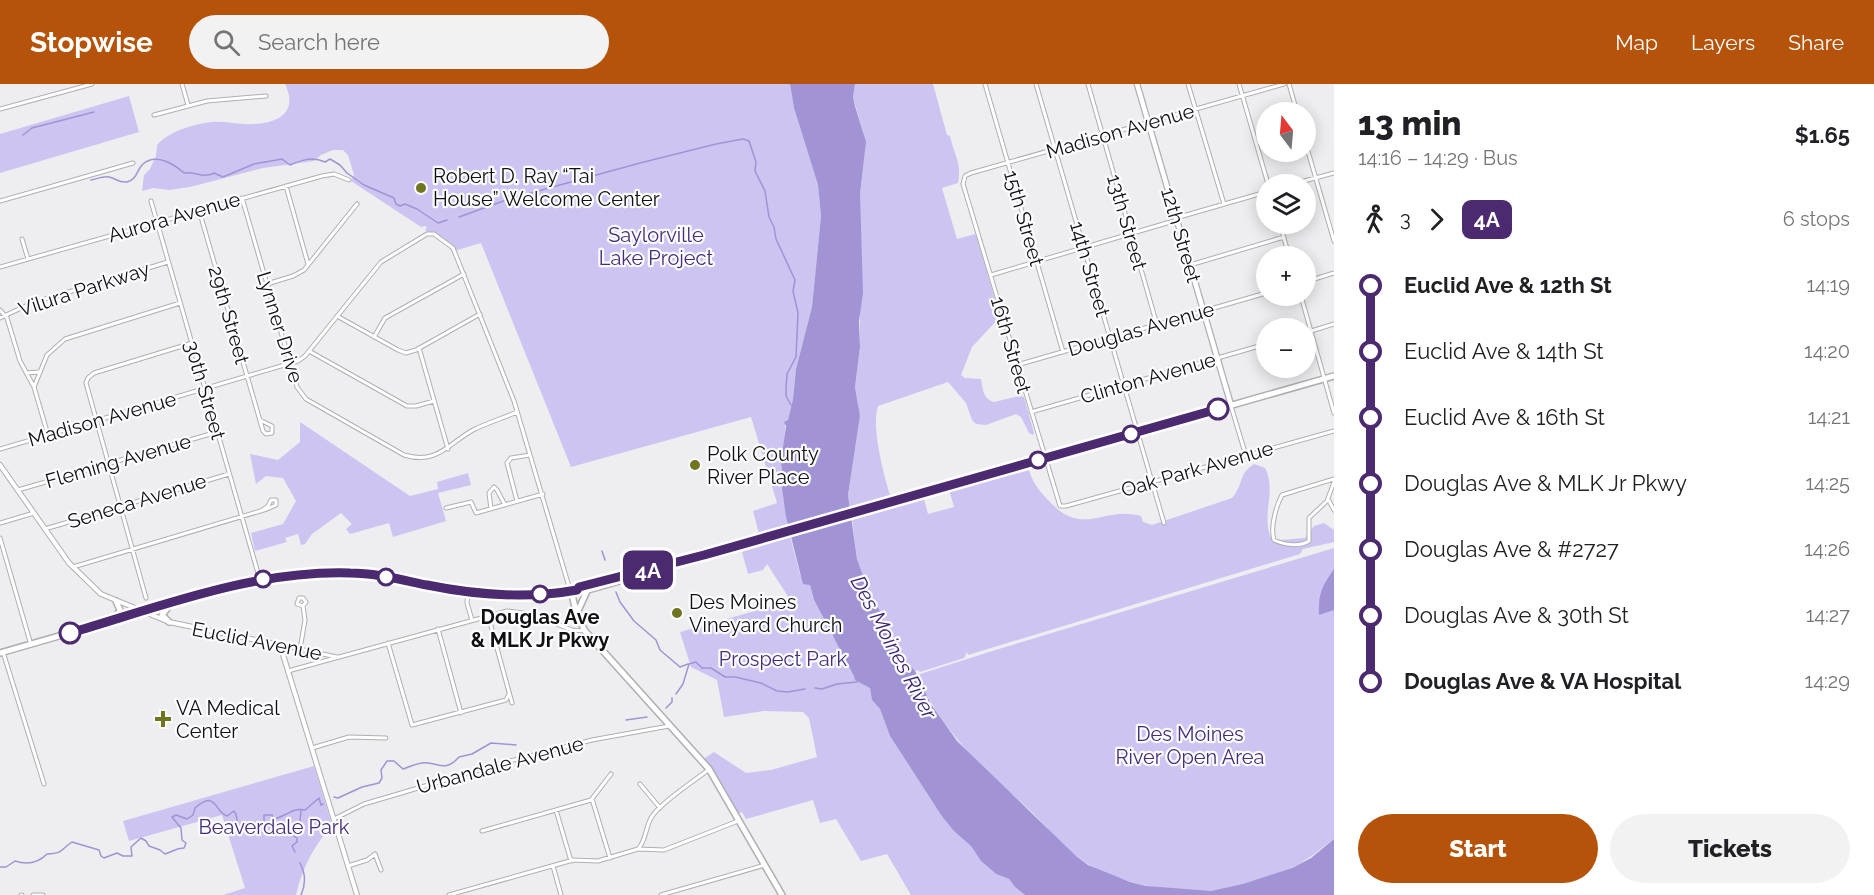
<!DOCTYPE html>
<meta charset="utf-8">
<style>
body{margin:0;font-family:Raleway,sans-serif;background:#f2f2f2;color:#202124;height:100vh;display:flex;flex-direction:column;font-size:22px;white-space:nowrap}
*{box-sizing:border-box;margin:0}
p{font-size:20px;color:#757577}
.icon{flex:none;width:33px;height:33px;fill:none;stroke:currentColor;stroke-width:2;stroke-linecap:round;stroke-linejoin:round}
.map{position:relative;flex:1;overflow:hidden}
.sheet{display:flex;flex-direction:column;background:#fff;width:540px}
.sheet>*{flex:none}
.badge{padding:0 12px;border-radius:9px;font-size:21px;line-height:39px}
.needle{width:39px;rotate:344deg}
.fabs{position:absolute;left:1256px;top:18px;display:grid;gap:12px}
.fabs a{display:grid;place-items:center;width:60px;height:60px;border-radius:50%;background:#fff;box-shadow:0 3px 15px #0003;font-size:30px}
.map>.badge{position:absolute;translate:-50% -50%;box-shadow:0 0 0 3px #fff}
.legs{display:flex;align-items:center;gap:9px;height:66px;padding:0 24px;font-size:20px}
.legs p{margin-inline-start:auto}
.headline{display:flex;align-items:center;justify-content:space-between;height:102px;padding:0 24px}
h1{font-size:33px;font-weight:800;line-height:45px}
.button{display:flex;gap:12px;margin-top:auto;padding:12px 24px}
.button a{flex:1;height:69px;border-radius:36px;background:#b45309;color:#fff;font-size:24px;font-weight:800;line-height:69px;text-align:center}
.button a+a{background:#f2f2f2;color:#202124}
ul{padding:0 24px;list-style:none}
li{display:flex;align-items:center;gap:21px;height:66px;font-size:22px}
li i{display:grid;place-items:center;width:9px;height:100%;margin:0 8px;background:currentColor}
li i::after{content:'';width:15px;height:15px;margin:-8px;border:4px solid;border-radius:50%;background:#fff}
li p{margin-inline-start:auto}
li:first-child i{background:linear-gradient(#0000 50%,currentColor 0)}
li:last-child i{background:linear-gradient(currentColor 50%,#0000 0)}
header{display:flex;align-items:center;gap:36px;box-sizing:border-box;height:84px;padding:0 30px;background:#b45309;color:#fff}
header strong{font-size:28px}
nav{display:flex;gap:33px;margin-inline-start:auto;font-size:21px}
.search{width:420px;height:54px;background:#f2f2f2;display:flex;align-items:center;gap:15px;box-sizing:border-box;padding:0 21px;border-radius:33px;color:#757577;font-size:22px}
main{display:flex;flex:1;min-height:0}
.map>svg:first-child{display:block}
.green{fill:#cdc4f1}
.water{fill:#a193d4}
.pier{fill:#eeeef1}
.lines{fill:none;stroke-linecap:round;stroke-linejoin:round}
.stream{stroke:#a193d4;stroke-width:1.5}
.minor-casing{stroke:#afafb2;stroke-width:5}
.tertiary-casing{stroke:#afafb2;stroke-width:6}
.secondary-casing{stroke:#afafb2;stroke-width:7}
.primary-casing{stroke:#afafb2;stroke-width:8}
.minor{stroke:#fff;stroke-width:3}
.tertiary{stroke:#fff;stroke-width:4}
.secondary{stroke:#fff;stroke-width:4.5}
.primary{stroke:#fff;stroke-width:5}
.line-1-casing{stroke:#fff;stroke-width:14}
.line-1{stroke:#4c2a6f;stroke-width:9}
.poi-dot{fill:#6f761f;stroke:#fcfbfe;stroke-width:2}
.stop-1-dot{fill:#fff;stroke:#4c2a6f;stroke-width:3}
.labels{text-anchor:middle;dominant-baseline:central;stroke-width:4.5;stroke-linejoin:round;paint-order:stroke}
.street-label{font-size:20px;fill:#101011;stroke:#fcfbfe}
.poi-label{font-size:20px;fill:#101011;stroke:#fcfbfe;text-anchor:start}
.park-label{font-size:20px;fill:#452d7a;stroke:#fcfbfe}
.stop-label{font-size:20px;font-weight:bold;fill:#101011;stroke:#fcfbfe}
.water-label{font-size:21px;font-style:italic;fill:#3c236f;stroke:#fcfbfe}
</style>
<header>
<strong>Stopwise</strong>
<div class="search"><svg class="icon" aria-label="search" viewBox="0 0 24 24"><circle cx="10" cy="10" r="6"/><path d="M15 15l6 6"/></svg>Search here</div>
<nav><a>Map</a><a>Layers</a><a>Share</a></nav>
</header>
<main>
<div class="map">
<svg width="1334" height="811" viewBox="0 0 1334 811">
<rect width="100%" height="100%" fill="#eeeef1"/>
<!-- green -->
<path class="green" d="M285,0H790L794,24L818,101L821,132L812,223L796,285L793,315L788,336L785,341L783,411L788,442L759,450L753,427L777,419L751,333L571,383L481,159L454,167L425,146L427,144L425,142L421,143L351,97L354,91L348,71L343,66H333L321,71L314,77L263,84L190,103L169,106L153,104L142,107L144,91L150,85L156,72L157,61C170,47 193,40 212,38C226,37 240,41 254,40C280,39 298,27 285,0Z
M855,0H933L947,51L950,52C954,71 962,78 958,99L942,104L957,155L975,150L977,154L1000,233L972,263L961,291L965,294L981,295C983,305 983,315 994,318L1019,312L1024,313L1034,349L1033,351L1029,349L1021,333L1016,330L986,341L976,340L972,336L966,319L948,298L878,322C871,343 884,392 891,414L850,424L848,411L860,332L855,303L860,263V110L865,66L863,48L853,13Z
M129,12L139,48L0,89V50Z
M300,338L410,412L438,405L437,398L468,389L471,401L438,409L446,437L393,453L389,439L350,450L346,445L352,440L341,429L312,450L305,460L301,461L298,450L285,454L287,458L255,467L251,449L283,440L296,417L283,394L266,392L256,400L250,370L278,376L300,358Z
M1254,380L1265,384C1277,406 1261,431 1271,454L1280,456L1305,454L1314,442L1324,439L1334,446V458L1303,465L1300,470L968,571L967,568L964,574L920,588L918,586L915,587L901,570L865,497L857,475L852,435L924,415L928,430L954,423L949,405L1028,383C1033,400 1038,405 1050,418C1084,454 1104,421 1141,432L1143,438L1152,441L1232,414C1244,400 1238,390 1254,380Z
M790,452L800,490L810,501L814,516L833,553L870,604L872,616L880,625L890,652L941,731L971,762L981,777L996,790L1009,795L1015,803L1025,811H911L887,770L861,777L836,735L820,739L813,716L746,735L742,728L736,730L702,676L714,668L746,689L771,686L817,673L809,634L803,628L764,627L724,633L717,596L691,583L680,548L791,517L767,480L763,486L748,490L742,468Z
M1334,464V755C1320,765 1308,776 1293,783C1271,794 1234,806 1210,807C1174,810 1117,799 1086,779C1062,764 1045,739 1023,720C980,683 940,644 917,591L989,568Z
M314,682L332,741C314,762 302,784 296,811H223L245,804L222,731L129,757L123,737Z"/>
<!-- water -->
<path class="water" d="M790,0H855L853,13L855,22L866,58L860,110L863,209L859,237L860,263L855,303L860,332L848,411L857,475L865,497L901,570L915,587L931,620L957,657L1076,772L1088,781L1130,798L1146,802L1211,807L1243,800L1292,784L1311,774L1334,755V811H1025L1015,803L1009,795L996,790L981,777L971,762L954,747L941,731L890,652L880,625L872,616L870,604L855,596L854,592L814,516L810,501L803,500L786,433L782,404L784,398L781,378L786,342L784,338L788,336L793,315L796,285L812,223L821,132L818,101L794,24Z
M1334,485V526L1319,531C1318,510 1322,502 1334,485Z"/>
<!-- pier -->
<path class="pier" d="M853,423L855,434L788,453L785,442Z"/>
<g class="lines">
<!-- stream -->
<path class="stream" d="M23,51L32,44L94,28
M91,96C96,95 104,92 109,93C117,95 119,99 127,98C137,95 136,88 142,81C155,68 174,80 184,89C195,87 203,95 214,89L223,93L254,80L282,75L290,81C302,76 312,72 325,78L330,75L340,81L347,89L364,101L394,114L396,120L400,122L405,120L417,125L438,139L447,136
M459,133L509,115L640,79L716,60L743,55L749,57L756,78L755,87L765,107L769,133L774,143L776,155L795,196L793,207L798,229L796,273L787,290L786,304V312L791,321
M602,467L605,476
M616,508L620,518L634,537L656,556L660,566L680,583L688,580
M815,604L822,605L837,600L857,598
M676,610L683,600L689,580L696,578L702,584H711L725,593H735L761,599L777,607L788,608L805,605
M666,624L672,618V614
M626,636L647,633
M334,713L338,714L362,703L379,699L382,694L381,686L387,677H394L403,685C409,683 415,680 422,679C438,677 444,690 459,673L472,670L491,659L516,661
M295,768L292,762L297,758V754L294,752L292,747L294,744L299,748L304,746L300,736L301,727
M300,779C306,790 306,800 301,811
M0,783H6L15,777C27,781 38,779 47,770C64,769 59,767 72,758L99,766L101,772L104,774L117,769L123,772H132L131,763L141,754L146,757L149,762L160,766L165,770C173,768 175,764 184,764L186,759L182,756L181,744L172,733L176,731L187,735L193,731L195,724C217,705 214,728 227,732L234,727C239,732 235,740 240,747L271,749L273,747L271,743L264,740V731H272L274,735C285,733 293,723 305,726L319,714L321,721L323,720"/>
<defs>
<path id="minor" d="M182,0L188,21
M985,0L1063,268
M1036,0L1164,439
M1088,0L1157,241
M1188,0L1224,120
M1239,0L1268,100
M1284,0L971,89L965,92L963,100L1060,422H1066L1334,347
M1289,0L1297,28
M0,25L92,0
M154,31L207,17L266,12
M1305,57L1334,157
M1293,100L1334,89
M286,102L308,180
M242,114L297,303L306,315L404,371C437,381 448,360 473,346C487,339 503,334 517,328
M0,117L133,79
M151,117L260,496
M199,126L263,347L266,350L272,349V342L260,336
M1176,134L1266,108
M1280,140L1289,172
M22,155L28,175
M1190,181L1284,153
M0,183L322,92L334,90L349,96
M991,191L1177,136
M1305,198L1334,189
M267,200L293,192L304,186L357,120
M1301,212L1334,329
M0,226L7,234L20,277L34,303L48,351
M337,232L398,266L406,269L416,266L480,230
M0,234L32,219L168,178
M1305,249L1334,240
M374,253L385,234L464,190
M419,264L448,365
M309,267L407,322H416L434,317
M1017,281L1266,209
M26,289L39,288
M34,303L47,271L65,255L180,219
M1231,322L1246,372
M1031,328L1266,260
M0,365L298,277L305,272L381,178L427,150H434L453,164L514,317L570,506
M1334,395L1282,411C1276,422 1270,444 1274,456C1284,461 1300,463 1309,457V434L1327,417L1334,398
M18,406L217,348
M1328,415L1334,426
M517,417L507,379L511,374L530,371
M446,424L471,418L476,429L543,410
M491,425L489,409L494,403L497,406L505,421
M0,439L34,429
M45,445L229,390
M0,454L31,561
M73,483L267,425L276,421V416H271L268,422L261,427
M468,508L467,519L472,536
M146,514L86,299L88,294L94,289L192,259
M488,531L512,619
M438,545L461,629
M388,559L412,641L506,616L509,610
M280,561L337,573
M300,565L305,536L303,522L306,518L303,514H299L297,520L303,522
M3,568L44,700
M288,587L507,527L531,530L572,546L585,547
M312,664L349,653L386,654
M640,700L660,724
M592,715L610,774
M556,726L571,777
M334,735L364,720L506,678L592,656L669,642
M482,747L591,716L611,690
M638,765C647,756 645,741 653,731C664,716 693,698 708,686
M348,782L367,776L375,770L381,786
M553,782L561,811
M21,811H22
M33,811H43
M449,811L573,776L598,777L638,765L664,766L738,737
M661,811L765,781"/>
<path id="tertiary" d="M0,381L69,479L101,510L169,538L280,561L357,811"/>
<path id="secondary" d="M1137,0L1231,321"/>
<path id="primary" d="M577,506L581,508L637,492L638,489
M571,507L577,531L585,547L709,685L782,811
M577,529L587,507
M114,536L120,526L116,517
M169,538L162,531L170,521
M0,569L239,500C277,492 318,485 358,489C432,497 501,521 577,506L579,503L742,461L1334,292"/>
</defs>
<!-- minor casing -->
<use href="#minor" class="minor-casing"/>
<!-- tertiary casing -->
<use href="#tertiary" class="tertiary-casing"/>
<!-- secondary casing -->
<use href="#secondary" class="secondary-casing"/>
<!-- primary casing -->
<use href="#primary" class="primary-casing"/>
<!-- minor -->
<use href="#minor" class="minor"/>
<!-- tertiary -->
<use href="#tertiary" class="tertiary"/>
<!-- secondary -->
<use href="#secondary" class="secondary"/>
<!-- primary -->
<use href="#primary" class="primary"/>
</g>
<g class="lines">
<defs>
<path id="line-1" d="M70,549C162,522 254,486 350,489C376,489 402,496 427,501C476,511 528,515 577,506L579,503L704,471L1218,325"/>
</defs>
<!-- line-1 casing -->
<use href="#line-1" class="line-1-casing"/>
<!-- line-1 -->
<use href="#line-1" class="line-1"/>
</g>
<!-- markers -->
<g class="poi-dot">
<circle cx="421" cy="104" r="6"/>
<circle cx="695" cy="381" r="6"/>
<circle cx="677" cy="529" r="6"/>
<path d="M160 626h6v6h6v6h-6v6h-6v-6h-6v-6h6z"/>
</g>
<g class="stop-1-dot">
<circle cx="1218" cy="325" r="10"/>
<circle cx="1131" cy="350" r="8"/>
<circle cx="1038" cy="376" r="8"/>
<circle cx="386" cy="493" r="8"/>
<circle cx="263" cy="495" r="8"/>
<circle cx="540" cy="510" r="8"/>
<circle cx="70" cy="549" r="10"/>
</g>
<g class="labels">
<!-- street labels -->
<g class="street-label">
<text transform="translate(1120 47) rotate(-16)">Madison Avenue</text>
<text transform="translate(174 133) rotate(-16)">Aurora Avenue</text>
<text transform="translate(1024 134) rotate(74)">15th Street</text>
<text transform="translate(1127 138) rotate(74)">13th Street</text>
<text transform="translate(1181 151) rotate(74)">12th Street</text>
<text transform="translate(1090 185) rotate(74)">14th Street</text>
<text transform="translate(84 205) rotate(-18)">Vilura Parkway</text>
<text transform="translate(229 231) rotate(74)">29th Street</text>
<text transform="translate(280 243) rotate(73)">Lynner Drive</text>
<text transform="translate(1141 245) rotate(-16)">Douglas Avenue</text>
<text transform="translate(1011 261) rotate(74)">16th Street</text>
<text transform="translate(1148 294) rotate(-16)">Clinton Avenue</text>
<text transform="translate(205 306) rotate(74)">30th Street</text>
<text transform="translate(102 335) rotate(-16)">Madison Avenue</text>
<text transform="translate(118 377) rotate(-16)">Fleming Avenue</text>
<text transform="translate(1197 385) rotate(-16)">Oak Park Avenue</text>
<text transform="translate(137 417) rotate(-17)">Seneca Avenue</text>
<text transform="translate(257 557) rotate(11)">Euclid Avenue</text>
<text transform="translate(500 681) rotate(-15)">Urbandale Avenue</text>
</g>
<!-- poi labels -->
<g class="poi-label">
<text x="433" y="92">Robert D. Ray “Tai<tspan x="433" dy="23">House” Welcome Center</tspan></text>
<text x="707" y="370">Polk County<tspan x="707" dy="23">River Place</tspan></text>
<text x="689" y="518">Des Moines<tspan x="689" dy="23">Vineyard Church</tspan></text>
<text x="176" y="624">VA Medical<tspan x="176" dy="23">Center</tspan></text>
</g>
<!-- park labels -->
<g class="park-label">
<text x="656" y="151">Saylorville<tspan x="656" dy="23">Lake Project</tspan></text>
<text x="783" y="575">Prospect Park</text>
<text x="1190" y="650">Des Moines<tspan x="1190" dy="23">River Open Area</tspan></text>
<text x="274" y="743">Beaverdale Park</text>
</g>
<!-- stop labels -->
<g class="stop-label">
<text x="540" y="533">Douglas Ave<tspan x="540" dy="23">&amp; MLK Jr Pkwy</tspan></text>
</g>
<!-- water labels -->
<g class="water-label">
<text transform="translate(894 563) rotate(62)">Des Moines River</text>
</g>
</g>
</svg>
<div class="fabs">
<a><svg class="needle" viewBox="-14 -14 28 28"><path d="M0-13l5 13h-10z" fill="#e53935"/><path d="M0 13l5-13h-10z" fill="#757577"/></svg></a>
<a><svg class="icon" aria-label="layers" viewBox="0 0 24 24"><path d="M12 4l9 5-9 5-9-5zM3 14l9 5 9-5"/></svg></a>
<a>+</a>
<a>−</a>
</div>
<b class="badge" style="left:648px;top:486px;background:#4c2a6f;color:#fff">4A</b>
</div>
<section class="sheet">
<div class="headline"><div><h1>13 min</h1><p>14:16 – 14:29 · Bus</p></div><b>$1.65</b></div>
<div class="legs"><svg class="icon" aria-label="walk" viewBox="0 0 24 24"><circle cx="13" cy="4" r="2"/><path d="M13 8l-2 6 4 7M11 14l-3 7M7 12l3-4h3l4 4"/></svg>3<svg class="icon" aria-label="forward" viewBox="0 0 24 24"><path d="M9 5l7 7-7 7"/></svg><b class="badge" style="background:#4c2a6f;color:#fff">4A</b><p>6 stops</p></div>
<ul>
<li><i style="color:#4c2a6f"></i><b>Euclid Ave &amp; 12th St</b><p>14:19</p></li>
<li><i style="color:#4c2a6f"></i><span>Euclid Ave &amp; 14th St</span><p>14:20</p></li>
<li><i style="color:#4c2a6f"></i><span>Euclid Ave &amp; 16th St</span><p>14:21</p></li>
<li><i style="color:#4c2a6f"></i><span>Douglas Ave &amp; MLK Jr Pkwy</span><p>14:25</p></li>
<li><i style="color:#4c2a6f"></i><span>Douglas Ave &amp; #2727</span><p>14:26</p></li>
<li><i style="color:#4c2a6f"></i><span>Douglas Ave &amp; 30th St</span><p>14:27</p></li>
<li><i style="color:#4c2a6f"></i><b>Douglas Ave &amp; VA Hospital</b><p>14:29</p></li>
</ul>
<div class="button"><a>Start</a><a>Tickets</a></div>
</section>
</main>
